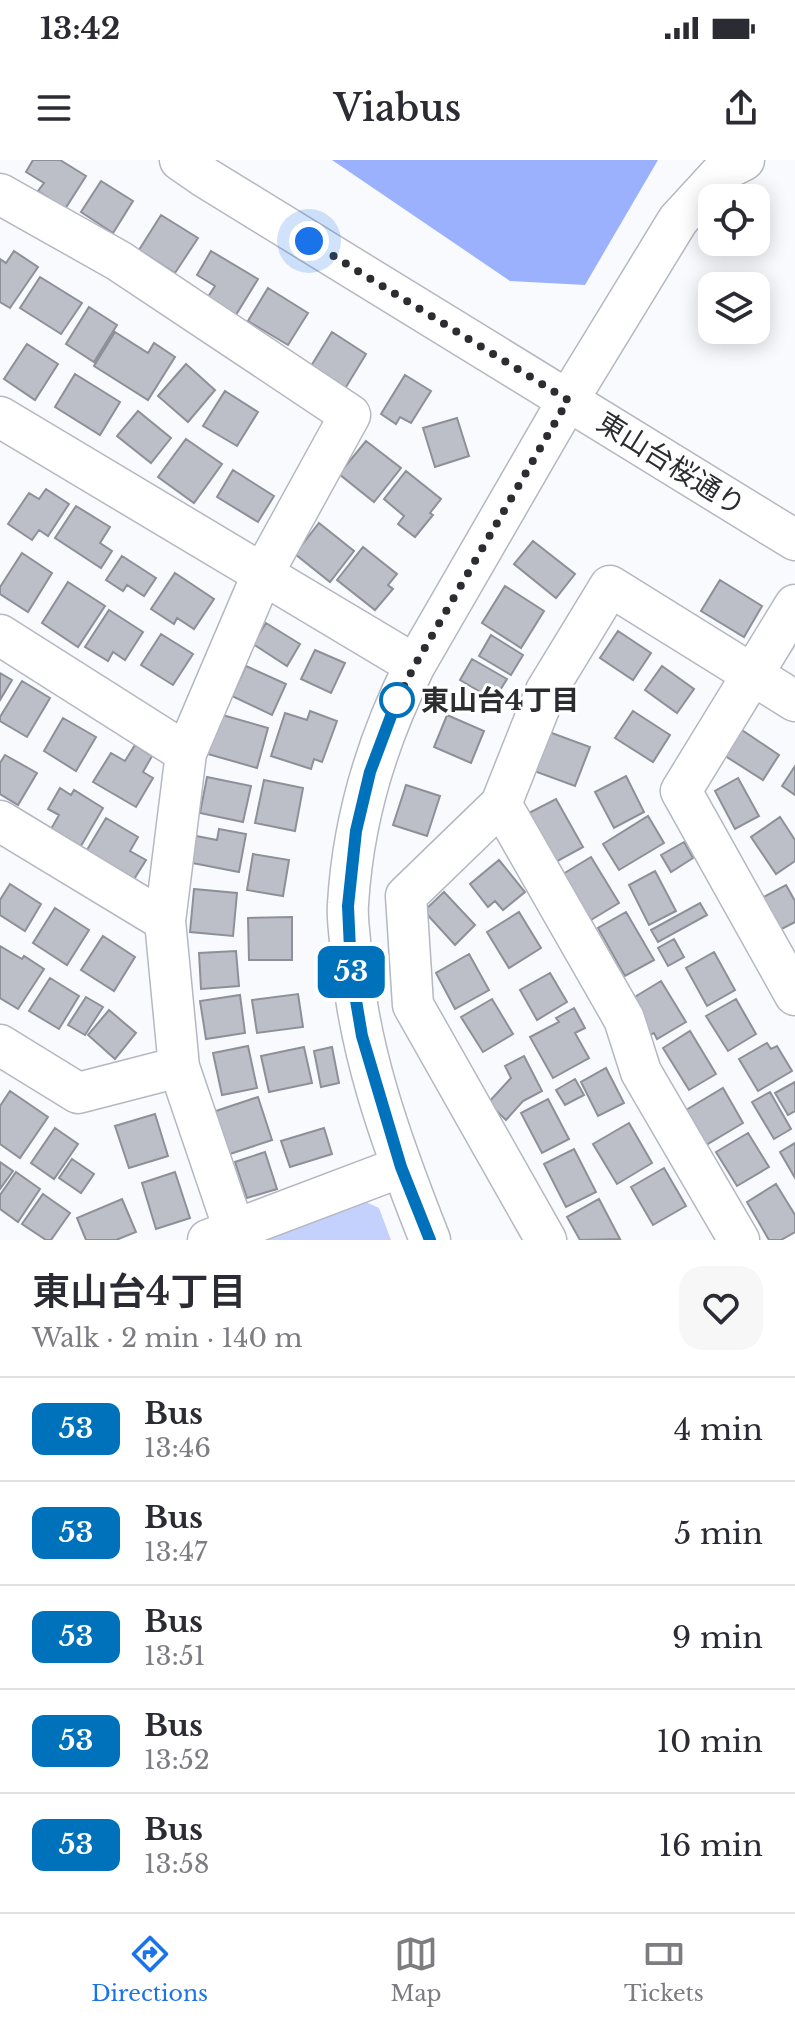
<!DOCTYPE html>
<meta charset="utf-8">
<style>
body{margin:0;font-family:"Libre Baskerville","Noto Sans JP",serif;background:#f7f7f7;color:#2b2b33;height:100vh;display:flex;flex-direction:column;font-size:30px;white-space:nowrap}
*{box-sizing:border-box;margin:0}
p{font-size:26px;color:#7c7c81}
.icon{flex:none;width:44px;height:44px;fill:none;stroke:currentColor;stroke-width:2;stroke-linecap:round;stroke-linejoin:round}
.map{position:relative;height:1080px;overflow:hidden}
.side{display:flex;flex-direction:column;background:#fff;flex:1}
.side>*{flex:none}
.badge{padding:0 16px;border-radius:12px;font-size:28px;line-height:52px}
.controls{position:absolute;left:698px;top:24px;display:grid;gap:16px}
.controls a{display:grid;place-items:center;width:72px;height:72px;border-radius:16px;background:#fff;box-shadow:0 4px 20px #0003;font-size:40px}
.you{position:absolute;width:40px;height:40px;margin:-20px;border:6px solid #fff;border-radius:50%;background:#1a73e8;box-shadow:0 0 0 12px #1a73e833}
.map>.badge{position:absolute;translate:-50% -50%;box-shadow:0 0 0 4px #fff}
.round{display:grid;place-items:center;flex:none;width:84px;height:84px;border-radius:24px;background:#f7f7f7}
.summary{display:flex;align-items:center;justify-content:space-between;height:136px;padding:0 32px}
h1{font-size:38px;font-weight:600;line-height:60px}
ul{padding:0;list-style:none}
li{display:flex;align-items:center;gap:24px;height:104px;padding:0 32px;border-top:2px solid #e1e1e2}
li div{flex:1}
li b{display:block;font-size:30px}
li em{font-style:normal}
li .badge{min-width:88px;font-weight:700;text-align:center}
.status{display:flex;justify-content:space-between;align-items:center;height:56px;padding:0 40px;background:#fff;direction:ltr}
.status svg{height:22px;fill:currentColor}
header{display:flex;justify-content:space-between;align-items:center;height:104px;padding:0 32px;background:#fff;font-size:36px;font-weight:600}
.menu{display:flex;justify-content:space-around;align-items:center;height:112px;border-top:2px solid #e1e1e2;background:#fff;font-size:22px;color:#7c7c81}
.menu a{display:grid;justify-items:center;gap:4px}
.menu .current{color:#1a73e8}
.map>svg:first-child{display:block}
.green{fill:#c4d1fd}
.forest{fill:#9bb1fd}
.building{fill:#bcbfc8;stroke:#8d9098;stroke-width:2}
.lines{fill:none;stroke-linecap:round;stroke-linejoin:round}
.minor-casing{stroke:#b5b8c1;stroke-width:43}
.minor{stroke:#fff;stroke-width:40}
.line-casing{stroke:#fff;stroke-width:18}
.line{stroke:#0072bc;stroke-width:12}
.walk{stroke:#2c2d31;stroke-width:8;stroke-dasharray:0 14.4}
.stop-dot{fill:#fff;stroke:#0072bc;stroke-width:4}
.labels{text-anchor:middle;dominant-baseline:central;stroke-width:6;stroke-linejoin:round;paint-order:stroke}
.street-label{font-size:28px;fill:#2c2d31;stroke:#fff}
.stop-label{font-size:28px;font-weight:bold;fill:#2c2d31;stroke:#fff;text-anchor:start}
</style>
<div class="status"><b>13:42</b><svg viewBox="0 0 49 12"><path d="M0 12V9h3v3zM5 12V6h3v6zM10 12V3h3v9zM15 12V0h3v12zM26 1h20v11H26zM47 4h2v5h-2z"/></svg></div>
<header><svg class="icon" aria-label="menu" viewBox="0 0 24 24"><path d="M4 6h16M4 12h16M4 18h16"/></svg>Viabus<svg class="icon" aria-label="share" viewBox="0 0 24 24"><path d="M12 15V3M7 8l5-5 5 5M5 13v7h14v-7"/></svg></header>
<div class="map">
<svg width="795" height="1080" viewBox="0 0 795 1080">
<rect width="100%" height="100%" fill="#f9fafe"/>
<!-- green -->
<path class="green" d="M357,1038L379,1048L391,1080H249Z"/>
<!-- forest -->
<path class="forest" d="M332,0H658L585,125L510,121Z"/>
<!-- building -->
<path class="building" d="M33,0H60L86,16L65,49L38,31L44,23L26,12Z
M101,21L133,41L113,73L81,52Z
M161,55L198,78L175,113L139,90Z
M14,91L38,107L10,148L0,142V99L6,103Z
M211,91L258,119L234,158L206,140L215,126L197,115Z
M40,117L82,143L61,174L20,148Z
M268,128L308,153L288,185L248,161Z
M89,147L117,165L94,202L66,184Z
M115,172L148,193L154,183L175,197L148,240L94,206Z
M332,172L366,194L343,232L308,211Z
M27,184L58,204L35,240L4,219Z
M186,204L215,230L188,262L158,236Z
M75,214L120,242L100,275L55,247Z
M405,215L431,231L411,263L400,257L396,264L381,254Z
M225,231L258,252L237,286L203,266Z
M138,251L171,278L151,303L117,276Z
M457,258L469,296L435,307L423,268Z
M186,279L222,304L194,343L158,317Z
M366,281L401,308L374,342L339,314Z
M233,310L274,336L258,362L217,337Z
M406,311L441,339L430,353L433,355L415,377L398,364L404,356L384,339Z
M46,329L69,344L48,376L39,370L32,380L8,364L29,333L39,339Z
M76,346L110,367L100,383L112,391L101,408L55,378Z
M319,363L354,391L330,422L295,394Z
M533,381L575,414L556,438L514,404Z
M363,387L397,414L388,425L393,429L375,450L337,420Z
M22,393L52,413L28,452L0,434V427Z
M122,396L156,418L144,436L127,425L123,431L106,420Z
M175,413L214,439L194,469L177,458L174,464L151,449Z
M720,420L762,446L744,477L701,451Z
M68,422L105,446L78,487L42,463Z
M505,426L544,451L521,488L482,463Z
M109,450L143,472L125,500L113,492L108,501L85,487Z
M266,463L300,484L287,506L253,484Z
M618,471L651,493L633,520L600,498Z
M161,474L193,494L173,525L141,505Z
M491,475L523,495L511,515L479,496Z
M315,490L345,503L331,533L301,519Z
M472,499L507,519L494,540L460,520Z
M246,506L286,524L272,555L232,536Z
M662,506L694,529L677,553L645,530Z
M0,513L12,520L0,540Z
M22,521L50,538L27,577L0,561V557Z
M310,551L337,561L322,602L314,599L311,609L271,596L285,553L307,560Z
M633,551L670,575L653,602L615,578Z
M219,554L268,568L257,608L208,594Z
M447,555L484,571L471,603L434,587Z
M63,558L96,577L76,611L44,591Z
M739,568L779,595L763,620L722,594Z
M549,572L590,587L575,626L534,611Z
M135,585L152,596L143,612L153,618L136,647L93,622L111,593L125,601Z
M5,595L37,613L18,645L0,634V603Z
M795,606V635L782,626Z
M626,616L644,652L614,668L595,632Z
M207,617L251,626L243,662L200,653Z
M738,618L759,656L735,669L715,631Z
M264,620L303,628L295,671L255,663Z
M406,625L440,636L427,676L393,665Z
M60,628L71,635L74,630L103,648L81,686L51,669L59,655L48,649Z
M556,639L583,687L554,703L527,654Z
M648,656L664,683L619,710L603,684Z
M780,657L795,680V701L776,714L751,677Z
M106,658L138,677L130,691L146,700L131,724L84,695Z
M219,669L246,674L239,712L187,702L191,675L217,680Z
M684,682L693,698L671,712L661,695Z
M253,694L289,700L283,736L247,730Z
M591,697L619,743L591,760L563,714Z
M499,700L525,732L503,750L495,741L488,747L470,724Z
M655,711L676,751L649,765L629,725Z
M10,724L41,744L25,771L0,755V740Z
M786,725L795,741V762L776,772L758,740Z
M194,729L237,733L233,776L190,772Z
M444,732L475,765L455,785L424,751Z
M700,743L707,755L658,782L651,770Z
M55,748L89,770L67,805L33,783Z
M519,752L541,788L509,808L487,772Z
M626,752L654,800L625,816L598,768Z
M292,757V800H249L248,758Z
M103,776L135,797L114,831L81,810Z
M674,779L684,797L668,806L658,788Z
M0,786L22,799L24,796L44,809L18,849L0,838Z
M236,791L239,826L201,829L199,793Z
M714,792L735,830L707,846L686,808Z
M469,794L489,830L455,849L436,813Z
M550,813L567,842L537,860L520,830Z
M50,818L79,836L59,869L29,851Z
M661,821L686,862L657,879L654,873L646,877L638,863L645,858L633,838Z
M298,834L303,867L257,873L252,840Z
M240,835L245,873L206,879L200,841Z
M86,837L103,847L85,875L68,865Z
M492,839L513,874L483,892L461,857Z
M736,839L756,874L728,891L706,856Z
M574,848L585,868L575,873L589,898L553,918L530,877L559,862L556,858Z
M109,850L136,873L115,899L88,875Z
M690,871L716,914L689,930L663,888Z
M767,883L771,889L777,886L792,911L758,931L739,899Z
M248,886L257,928L222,935L213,893Z
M304,887L312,923L269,932L261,896Z
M332,887L339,923L321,927L314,891Z
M524,896L542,931L523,941L506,960L488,943L511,918L505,906Z
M606,908L624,943L598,956L581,922Z
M575,919L584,935L565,945L556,930Z
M795,922V951L788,955L775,933Z
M723,928L743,963L706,985L686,950Z
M10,931L48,957L20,998L0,984V946Z
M770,932L791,969L774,979L752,942Z
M258,937L272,980L221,997L207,954Z
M548,939L569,979L542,993L521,953Z
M155,954L168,996L129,1008L115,966Z
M629,963L652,1003L617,1024L593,984Z
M55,968L78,984L54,1019L31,1003Z
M324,968L332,994L290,1007L281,981Z
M748,973L769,1007L737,1026L716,992Z
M795,983V1018L780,992Z
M574,989L596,1032L566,1047L544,1004Z
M265,992L277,1029L247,1038L235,1002Z
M72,999L94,1014L81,1033L59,1018Z
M0,1002L13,1011L0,1029Z
M664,1008L686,1046L653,1065L631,1027Z
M16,1012L40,1029L18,1062L0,1049V1035Z
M175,1012L190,1058L156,1069L142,1023Z
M776,1024L795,1055V1072L781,1080H769L747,1042Z
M43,1034L70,1053L51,1080H46L22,1064Z
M122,1039L136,1072L116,1080H86L77,1058Z
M599,1039L620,1079L580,1080L567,1057Z"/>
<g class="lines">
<defs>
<path id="minor" d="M180,0L206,18L795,380
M0,34L119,101L350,255L262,415L186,593L165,761L179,907L234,1069
M0,257L415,505
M795,445L681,631L795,835
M0,475L186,593
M501,644L624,859L641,912L739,1080
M0,661L165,761
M0,885L78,933L179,907
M208,1080L401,1007
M430,1080C392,984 355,884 350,781C349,769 347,756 348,744C353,660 377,580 415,505L568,240L678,60L724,10L744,0
M546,1080L413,845L406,736L501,644L546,531L610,426L795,541"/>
</defs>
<!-- minor casing -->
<use href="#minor" class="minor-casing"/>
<!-- minor -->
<use href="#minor" class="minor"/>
</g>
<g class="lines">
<defs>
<path id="line" d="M397,540L370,612L356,671L348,746L351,811L362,876L401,1007L430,1080"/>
</defs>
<!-- line casing -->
<use href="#line" class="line-casing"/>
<!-- line -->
<use href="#line" class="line"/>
<!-- walk -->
<path class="walk" d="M309,81L568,240L415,505L397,540"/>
</g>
<!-- markers -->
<circle class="stop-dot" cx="397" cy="540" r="16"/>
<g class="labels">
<!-- street labels -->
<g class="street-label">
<text transform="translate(671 304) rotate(32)">東山台桜通り</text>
</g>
<!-- stop labels -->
<g class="stop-label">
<text x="421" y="540">東山台4丁目</text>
</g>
</g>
</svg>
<div class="controls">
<a><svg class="icon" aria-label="locate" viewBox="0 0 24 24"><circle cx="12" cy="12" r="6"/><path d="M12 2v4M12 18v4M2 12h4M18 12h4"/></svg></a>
<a><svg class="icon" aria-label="layers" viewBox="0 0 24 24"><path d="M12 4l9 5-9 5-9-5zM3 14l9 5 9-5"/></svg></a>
</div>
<div class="you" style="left:309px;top:81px"></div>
<b class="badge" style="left:351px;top:812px;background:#0072bc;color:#fff">53</b>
</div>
<section class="side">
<div class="summary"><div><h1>東山台4丁目</h1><p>Walk · 2 min · 140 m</p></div><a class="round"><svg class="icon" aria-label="heart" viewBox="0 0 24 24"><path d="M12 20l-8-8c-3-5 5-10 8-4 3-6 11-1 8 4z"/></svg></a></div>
<ul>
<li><span class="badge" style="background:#0072bc;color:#fff">53</span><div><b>Bus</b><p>13:46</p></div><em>4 min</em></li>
<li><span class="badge" style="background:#0072bc;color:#fff">53</span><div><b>Bus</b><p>13:47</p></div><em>5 min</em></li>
<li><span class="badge" style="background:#0072bc;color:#fff">53</span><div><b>Bus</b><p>13:51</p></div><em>9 min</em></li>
<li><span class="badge" style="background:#0072bc;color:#fff">53</span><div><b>Bus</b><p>13:52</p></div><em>10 min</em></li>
<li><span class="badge" style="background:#0072bc;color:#fff">53</span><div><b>Bus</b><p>13:58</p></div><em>16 min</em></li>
</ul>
</section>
<nav class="menu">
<a class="current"><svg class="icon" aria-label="directions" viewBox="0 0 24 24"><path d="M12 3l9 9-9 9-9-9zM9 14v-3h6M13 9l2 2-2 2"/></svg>Directions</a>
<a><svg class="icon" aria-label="map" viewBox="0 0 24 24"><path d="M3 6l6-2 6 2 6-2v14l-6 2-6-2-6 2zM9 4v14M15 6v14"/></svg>Map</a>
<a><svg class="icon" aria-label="tickets" viewBox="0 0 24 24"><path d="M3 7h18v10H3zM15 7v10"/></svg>Tickets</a>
</nav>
